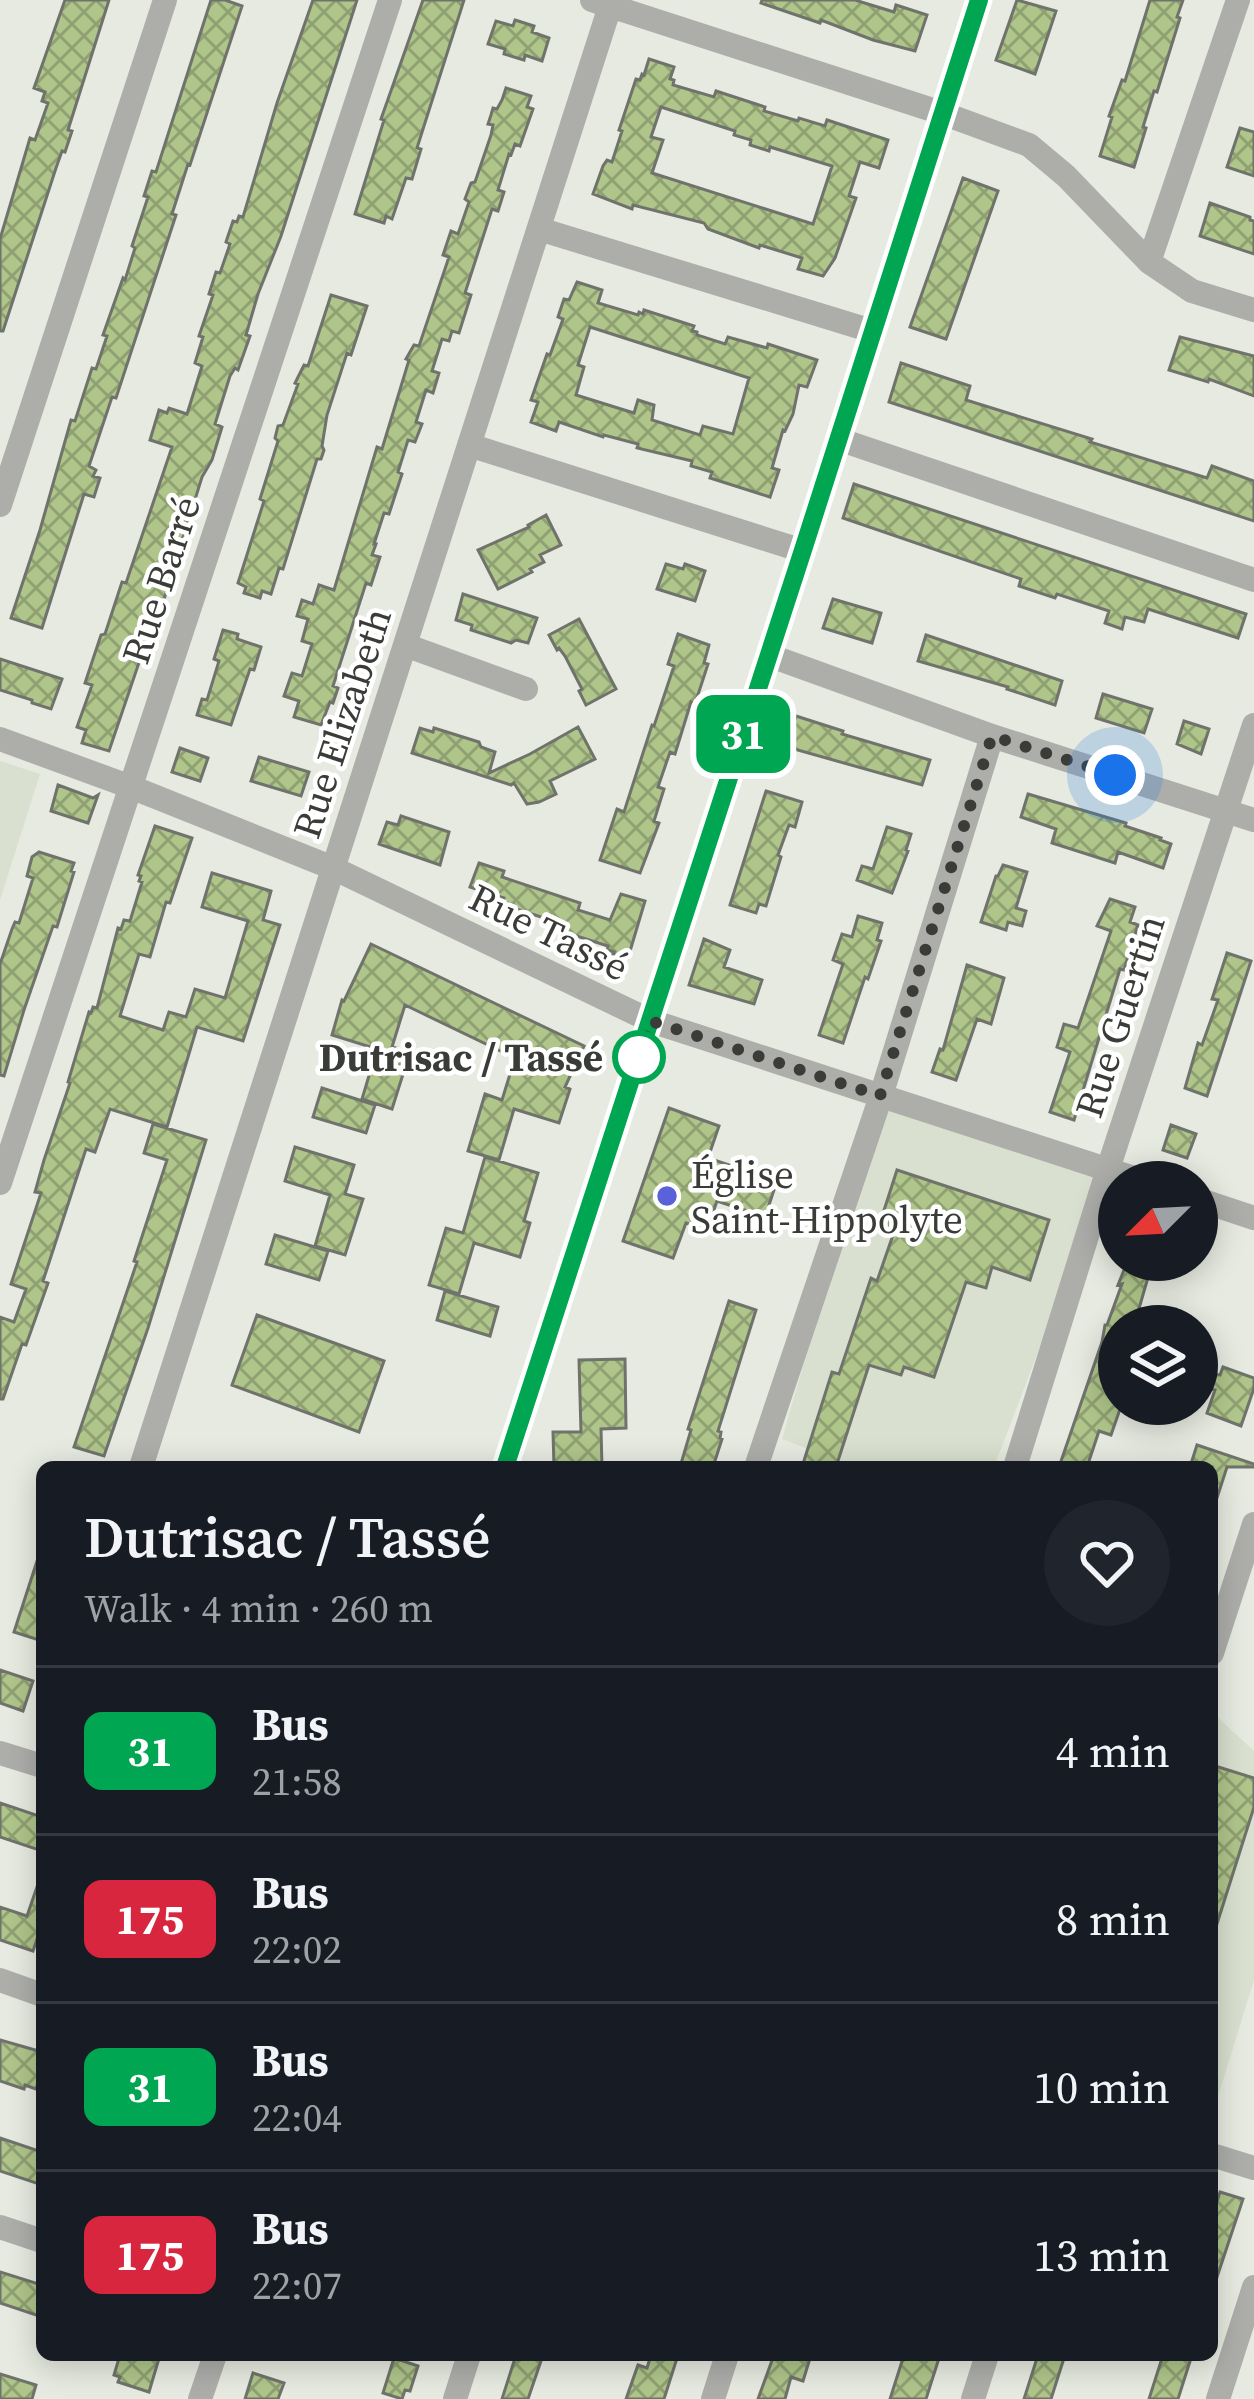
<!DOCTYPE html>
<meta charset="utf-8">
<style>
body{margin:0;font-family:"Source Serif 4",serif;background:#20242c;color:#f1f3f6;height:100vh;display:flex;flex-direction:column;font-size:45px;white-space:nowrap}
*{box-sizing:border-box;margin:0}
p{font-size:39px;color:#9ea1a6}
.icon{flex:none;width:66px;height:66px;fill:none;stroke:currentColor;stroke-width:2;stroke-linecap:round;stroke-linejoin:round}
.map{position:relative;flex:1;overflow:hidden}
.drawer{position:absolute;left:36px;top:1461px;width:1182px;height:900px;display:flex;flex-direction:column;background:#171b24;border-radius:18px;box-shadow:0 6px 30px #0003}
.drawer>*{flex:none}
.badge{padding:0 24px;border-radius:18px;font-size:42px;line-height:78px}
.needle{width:78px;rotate:246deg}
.fabs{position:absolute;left:1098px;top:1161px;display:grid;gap:24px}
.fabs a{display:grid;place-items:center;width:120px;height:120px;border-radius:50%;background:#171b24;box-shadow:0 6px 30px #0003;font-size:60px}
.you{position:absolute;width:60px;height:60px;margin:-30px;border:9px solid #fff;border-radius:50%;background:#1a73e8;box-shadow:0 0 0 18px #1a73e833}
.map>.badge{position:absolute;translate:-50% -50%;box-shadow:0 0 0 6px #fff}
.round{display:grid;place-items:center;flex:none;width:126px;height:126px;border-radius:63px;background:#20242c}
.headline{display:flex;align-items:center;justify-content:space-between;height:204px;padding:0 48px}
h1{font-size:57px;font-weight:600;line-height:90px}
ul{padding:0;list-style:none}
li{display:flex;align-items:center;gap:36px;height:168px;padding:0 48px;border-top:3px solid #363941}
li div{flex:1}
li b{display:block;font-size:45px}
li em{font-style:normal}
li .badge{min-width:132px;font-weight:700;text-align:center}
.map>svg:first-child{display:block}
.built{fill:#d9e0cf}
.building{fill:url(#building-cross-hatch);stroke:#6f736b;stroke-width:3;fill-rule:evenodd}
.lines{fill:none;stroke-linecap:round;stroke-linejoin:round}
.street{stroke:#adaeaa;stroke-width:24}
.line-casing{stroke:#fff;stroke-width:27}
.line{stroke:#00a651;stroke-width:18}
.walk{stroke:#3a3c38;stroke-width:12;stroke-dasharray:0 21.6}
.stop-dot{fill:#fff;stroke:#00a651;stroke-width:6}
.poi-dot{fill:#5962d9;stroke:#fff;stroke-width:4.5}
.labels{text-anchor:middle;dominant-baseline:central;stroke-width:9;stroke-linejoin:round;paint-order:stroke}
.street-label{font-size:39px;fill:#3a3c38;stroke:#fff}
.stop-label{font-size:39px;font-weight:bold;fill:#3a3c38;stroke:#fff;text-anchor:end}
.poi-label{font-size:39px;fill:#3a3c38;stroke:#fff;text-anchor:start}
</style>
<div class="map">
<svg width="1254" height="2399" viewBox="0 0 1254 2399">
<defs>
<pattern id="building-cross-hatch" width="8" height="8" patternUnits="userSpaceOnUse" patternTransform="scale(3)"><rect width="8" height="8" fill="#afc58a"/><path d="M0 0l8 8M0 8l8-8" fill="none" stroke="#8fa172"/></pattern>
</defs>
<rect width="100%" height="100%" fill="#e6eae0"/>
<!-- built -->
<path class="built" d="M0,761L40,774L0,900Z
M881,1096L1108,1169L994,1467H855L782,1439Z
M1212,1712L1254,1751V1980L1212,2116Z"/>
<!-- building -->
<path class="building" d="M65,0H109L68,130L72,131L65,152L62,151L56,168L3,331H0V239L30,138L35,140L48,103L42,101L45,92L34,88Z
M211,0H225L242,6L190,165L188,164L172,214L176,215L116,398L112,397L89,466L96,470L93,476L100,478L94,497L84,494L42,628L11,618L40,530L71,420L75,421L92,368L96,369L107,336L103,335L123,278L125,280L135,248L132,246L148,197L144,196L152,171L156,172Z
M313,0H357L281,236L258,294L246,335L250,336L238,370L235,368L230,376L215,424L222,427L212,460L202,477L152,638L148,636L109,751L82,743L86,730L77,727L92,685L85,683L101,635L105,634L122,582L126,583L172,447L150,440L159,410L167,413L169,408L187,414L202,366L195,363L203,337L199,336L213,295L209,294L216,272L220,273L230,244L226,242L233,221L237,222L239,216L243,217L277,103Z
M423,0H464L417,148L421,149L412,179L406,178L392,219L386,216L384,223L355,214L384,120L381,119Z
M762,0H855L894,12L896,5L927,15L915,51L873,40L821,20L820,23L761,3Z
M1017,0L1056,11L1035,74L996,60Z
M1150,0H1183L1177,17L1180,18L1157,92L1154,91L1143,127L1146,128L1134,167L1100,156L1112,117L1109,116L1122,80L1125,81Z
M515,20L534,26L532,32L549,38L542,61L525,55L524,60L504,54L505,49L488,44L496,21L513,26Z
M649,59L674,67L670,79L674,80L673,85L714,97L716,91L765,107L764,111L798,121L799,118L825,126L827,120L888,140L879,168L860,162L849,196L856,198L835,258L823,276L798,269L802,258L760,245L759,248L708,229L704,223L633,205L632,209L593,194L603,166L607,160L612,162L622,131L619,130L636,79L640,80L642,74L644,75ZM661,107L735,131L734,135L751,140L750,145L769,151L770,147L832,166L813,224L652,173L663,140L651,137Z
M506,88L531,96L527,107L533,109L520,146L515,144L511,155L509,154L498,190L504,192L498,211L492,209L465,293L471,295L459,333L452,331L449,341L442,339L432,371L439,373L433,393L426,390L416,422L422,424L415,442L408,440L398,472L402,474L389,514L384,513L374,544H376L372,555L380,557L371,585L366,583L333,686L338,688L333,703L330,702L321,725L294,717L299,701L284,696L292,673L302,676L312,644L302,641L308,619L297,616L302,600L313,604L319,585L334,590L377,447L382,449L409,360L406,359L414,345L419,346L449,257L443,255L451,231L458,234L469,202L465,199L471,183L475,182L491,135L493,125L488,124L491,115L493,108L497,109L502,100Z
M1240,128L1254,132V176L1227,167Z
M963,178L998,191L946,339L910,327Z
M1210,203L1250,217V220L1254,221V254L1200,236Z
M577,282L602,290L598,303L638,315L639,312L643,314L644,310L694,326L692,331L697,332V335L725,344L728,337L767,348L768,344L817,360L807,387L799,385L793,414L785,431L783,430L772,468L779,470L770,497L710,478L712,472L691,466L692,461L637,448L638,444L604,435L603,437L559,422L556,431L531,422L538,402L531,400L547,354L550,355L563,319L558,317L564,299L569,300ZM590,327L749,378L733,434L703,426L700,435L652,420L654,405L638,400L634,413L576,395L584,367L578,365Z
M331,295L367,306L351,355L347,353L327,415L322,446L324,450L321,459H317L283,569L279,568L271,594L262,591L260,598L244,593L246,587L238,583L264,501L260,499L278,441L275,438L278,426L283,425L298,384L295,383L304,365L308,366Z
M1180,337L1254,356V396L1209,379L1208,382L1169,370Z
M901,363L970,386L966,400L1092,439L1090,442L1207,478L1212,466L1254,481V521L889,402Z
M854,484L1246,614L1238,638L1148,609L1144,622L1125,617L1122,629L1105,623L1109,611L1057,594L1055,598L1019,586L1021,579L843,518Z
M546,515L561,545L540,555L544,562L530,569L532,572L498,589L478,550L529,527L528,525Z
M666,564L683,569L685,564L705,571L695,601L657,589Z
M463,594L537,618L528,643L516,640L511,643L471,630L472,625L456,620Z
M833,599L881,613L872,643L823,628Z
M579,619L616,689L586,705L579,691L582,689L565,656L559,648L557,650L549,635Z
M223,630L238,634L237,639L261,647L254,670L250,669L231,725L197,715L202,699L207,700L219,661L214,659Z
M678,634L709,645L704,663L708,664L695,704L691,702L675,754L670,752L658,787L664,789L654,821L659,823L640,873L600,860L617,809L624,812L652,725L654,726L674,666L668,664Z
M926,635L1062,681L1055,705L1007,689L1008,687L918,661Z
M0,659L62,679L51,709L32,703V700L0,690Z
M1103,694L1152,709L1144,733L1096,718Z
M796,716L843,731L842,734L930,760L922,785L787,747Z
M1184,721L1209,729L1201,754L1177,744Z
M578,727L595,759L550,781L556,794L539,802L527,804L514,783L511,785L412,753L420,728L433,732L434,728L479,742L481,747L495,752L489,773L530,754Z
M180,748L208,758L200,781L172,772Z
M259,757L309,772L301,796L251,781Z
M58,785L93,798L98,795L88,823L51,811Z
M766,791L802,802L795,827L789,825L778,855L781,857L766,906L759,904L756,913L730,905Z
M1028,794L1126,823L1125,826L1161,838L1160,840L1171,844L1163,868L1118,852L1115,863L1052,843L1056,829L1021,817Z
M401,816L449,832L440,865L379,844L387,822L398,825Z
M155,826L192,838L170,903L166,902L150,957L139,954L120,1016L163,1030L169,1012L186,1017L195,989L225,998L248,921L202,907L212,873L271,891L263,920L280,925L243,1041L197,1027L167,1127L110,1109L95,1152L86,1149L43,1281L48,1283L26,1345L22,1344L3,1399H0V1317L14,1322L26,1289L11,1284L41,1193L35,1192L44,1160L70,1083L68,1082L89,1012L91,1013L93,1007L97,1008L118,928L121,929L124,920L130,921L142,882L139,881L141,876L138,875Z
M887,827L911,834L906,850L908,851L892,893L857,880L862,866L873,869Z
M39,852L74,863L71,871L74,872L57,927L53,926L24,1010L4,1076L0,1075V964L12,929L15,922L19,923L33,878L27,876L32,857Z
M479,863L504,871L502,877L580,903L578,910L610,920L621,894L645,901L628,958L613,954L614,952L607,950L608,946L561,931L563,924L513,908L514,905L503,902L504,898L470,887Z
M1003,865L1027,872L1016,908L1026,911L1022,926L1008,922L1006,930L981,922L996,876H998Z
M1110,899L1135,907L1130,922L1138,925L1124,970L1120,969L1074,1120L1050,1112L1070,1052L1057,1047L1064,1024L1078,1028L1111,931L1097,926Z
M858,916L882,923L877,940L881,941L868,979L865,977L843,1043L819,1035L843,964L833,960L842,934L852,937Z
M704,939L730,950L724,967L762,980L754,1004L689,985Z
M371,944L584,1046L565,1087L570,1089L559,1123L514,1109L499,1160L468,1151L485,1094L502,1100L515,1058L405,1005L392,1047L410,1052L392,1109L362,1099L377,1049L332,1035L342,1000L344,1001Z
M1227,953L1251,961L1207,1096L1185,1088L1198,1043L1202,1045L1218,1000L1212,999Z
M967,965L1004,978L991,1024L977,1019L956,1080L932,1072L940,1049L943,1050Z
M322,1088L375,1105L366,1133L313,1117Z
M669,1108L719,1126L708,1158L777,1181L765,1217L717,1201L707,1230L686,1223L673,1258L623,1241Z
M153,1124L206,1140L148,1328L104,1456L74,1447L137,1262L134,1261L167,1160L144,1153Z
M1171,1125L1196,1134L1187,1158L1163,1150Z
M295,1147L354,1165L345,1194L363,1199L345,1255L315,1246L330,1195L285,1181Z
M485,1157L538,1173L524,1221L530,1223L520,1257L474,1243L459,1294L429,1285L446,1228L463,1233Z
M897,1170L1049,1220L1030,1280L992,1267L986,1288L966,1282L934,1377L904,1367L901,1375L869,1365L836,1467H802L832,1372L839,1374L871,1278L877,1281L893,1235L878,1229Z
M275,1235L328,1251L319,1280L266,1264Z
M1128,1260H1153L1134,1326H1119V1371L1112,1392L1119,1395L1120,1409L1111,1435L1099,1431L1087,1467H1059L1102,1342L1105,1325H1107L1122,1284L1118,1285Z
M445,1291L498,1307L490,1336L437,1320Z
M729,1301L756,1310L718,1431L721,1432L720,1438L722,1439L713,1467H680L691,1430L688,1429Z
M257,1315L384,1361L359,1432L232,1385Z
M625,1359L626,1428L601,1429L602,1467H554L553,1432H581L579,1360Z
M1223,1367L1254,1378V1388L1241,1426L1207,1413L1215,1390L1209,1389L1214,1374L1220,1375Z
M1197,1445L1254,1464L1253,1467H1227L1215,1504H1212V1467H1190Z
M39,1555L42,1556V1641L14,1632Z
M0,1670L33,1681L23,1711L0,1703Z
M1212,1765L1254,1778V1807L1216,1927H1212Z
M0,1803L42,1817V1851L0,1837Z
M39,1881H42V1924L33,1951L0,1940V1907L27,1916Z
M0,2040L42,2052V2087L37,2086L36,2089L25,2085L24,2089L0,2081Z
M0,2138L42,2152V2185L0,2171Z
M1220,2192L1243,2199L1215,2283L1212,2282V2217Z
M0,2272L42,2285V2317L0,2303Z
M120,2355H160L149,2392L118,2382L120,2377L114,2375Z
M516,2355H543L528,2399H502Z
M651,2355H678L664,2399H626L638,2365L647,2368Z
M774,2355H811L803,2381L791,2377L785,2399H758Z
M904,2355H940L926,2399H890Z
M1038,2355H1065L1051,2399H1024Z
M1163,2355H1192L1178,2399H1149Z
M394,2358L418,2366L410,2391L405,2390L402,2399L383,2393Z
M253,2373L284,2383L278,2399H245Z
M0,2374L36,2385L32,2399H0Z"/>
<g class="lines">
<!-- street -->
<path class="street" d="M592,0L942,113L1029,145L1066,176L1149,262L1192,291L1254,310
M539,229L872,331
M1149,262L1238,0
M838,439L1254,580
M469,445L803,551
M0,505L165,0
M405,645L526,689
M768,655L992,736L1254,820
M0,739L131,787L333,868L651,1021L1146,1182
M0,1183L390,0
M1197,1199L1254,1218
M141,1467L612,0
M505,1467L803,551L979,0
M756,1467L881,1096L992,736
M1015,1467L1108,1169L1254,725
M1212,1653L1254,1524
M0,1753L42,1766
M0,1980L42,1995
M1212,2155L1254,2168
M0,2227L42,2241
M200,2399L215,2355
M455,2399L469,2355
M713,2399L727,2355
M973,2399L987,2355
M1218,2399L1254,2287"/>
</g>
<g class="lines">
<defs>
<path id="line" d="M505,1467L803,550L979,0"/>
</defs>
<!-- line casing -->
<use href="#line" class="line-casing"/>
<!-- line -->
<use href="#line" class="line"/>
<!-- walk -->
<path class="walk" d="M639,1057L651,1021L880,1096L992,736L1115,775"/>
</g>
<!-- markers -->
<circle class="stop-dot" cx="639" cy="1057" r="24"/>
<circle class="poi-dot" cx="667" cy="1196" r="12"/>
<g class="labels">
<!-- street labels -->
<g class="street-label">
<text transform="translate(161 580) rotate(-72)">Rue Barré</text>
<text transform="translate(342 723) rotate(-72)">Rue Elizabeth</text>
<text transform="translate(549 932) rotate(26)">Rue Tassé</text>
<text transform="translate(1120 1016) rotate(-72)">Rue Guertin</text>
</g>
<!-- stop labels -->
<g class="stop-label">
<text x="603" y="1057">Dutrisac / Tassé</text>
</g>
<!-- poi labels -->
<g class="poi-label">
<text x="691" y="1174">Église<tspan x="691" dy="45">Saint-Hippolyte</tspan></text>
</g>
</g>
</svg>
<div class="fabs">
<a><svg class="needle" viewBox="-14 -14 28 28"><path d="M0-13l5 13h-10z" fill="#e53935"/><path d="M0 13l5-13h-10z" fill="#9ea1a6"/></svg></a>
<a><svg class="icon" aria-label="layers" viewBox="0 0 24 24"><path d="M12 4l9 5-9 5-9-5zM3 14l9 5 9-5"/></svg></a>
</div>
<div class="you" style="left:1115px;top:775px"></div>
<b class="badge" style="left:743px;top:734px;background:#00a651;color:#fff">31</b>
<section class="drawer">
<div class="headline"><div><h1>Dutrisac / Tassé</h1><p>Walk · 4 min · 260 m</p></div><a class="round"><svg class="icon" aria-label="heart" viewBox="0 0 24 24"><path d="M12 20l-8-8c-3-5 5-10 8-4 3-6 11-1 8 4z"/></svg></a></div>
<ul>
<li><span class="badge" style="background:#00a651;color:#fff">31</span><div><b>Bus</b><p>21:58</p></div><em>4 min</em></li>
<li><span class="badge" style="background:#d7263d;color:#fff">175</span><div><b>Bus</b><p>22:02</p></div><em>8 min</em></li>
<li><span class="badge" style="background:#00a651;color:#fff">31</span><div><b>Bus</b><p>22:04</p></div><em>10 min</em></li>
<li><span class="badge" style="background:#d7263d;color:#fff">175</span><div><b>Bus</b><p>22:07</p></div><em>13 min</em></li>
</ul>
</section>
</div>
